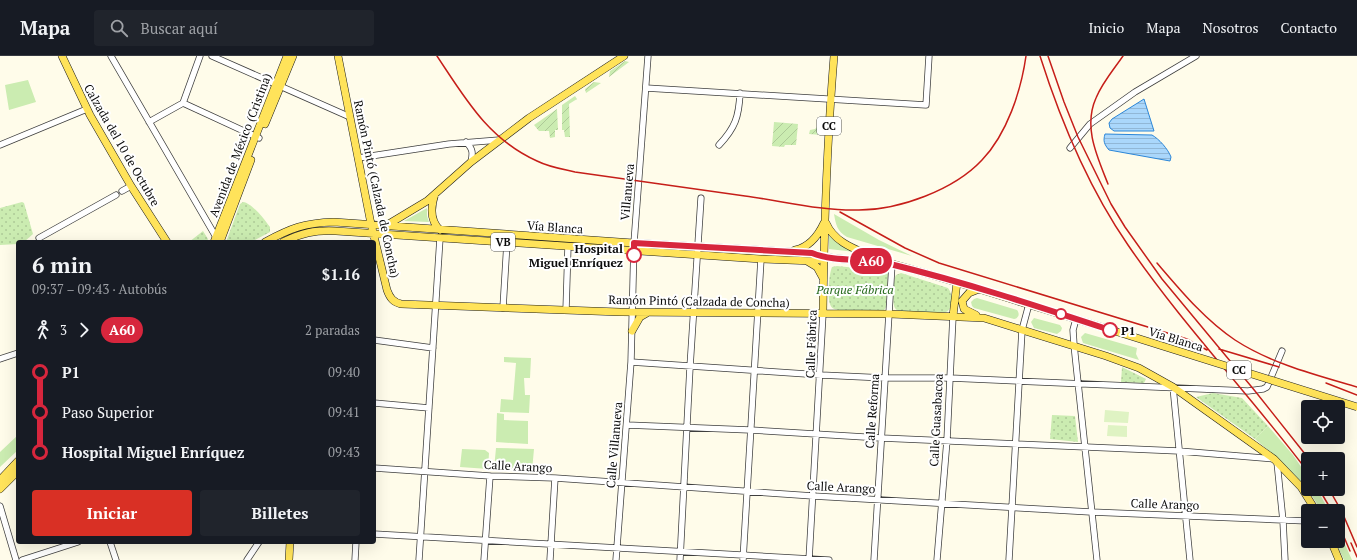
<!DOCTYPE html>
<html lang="es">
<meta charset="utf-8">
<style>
body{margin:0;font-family:"PT Serif",serif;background:#20242c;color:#f1f3f6;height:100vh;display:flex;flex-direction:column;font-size:15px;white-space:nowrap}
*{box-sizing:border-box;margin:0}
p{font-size:13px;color:#9ea1a6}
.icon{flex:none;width:22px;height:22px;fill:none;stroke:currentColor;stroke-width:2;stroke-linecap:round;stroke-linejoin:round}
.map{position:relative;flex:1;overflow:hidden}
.panel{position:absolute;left:16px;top:184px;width:360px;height:304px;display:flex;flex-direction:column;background:#171b24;border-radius:4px;box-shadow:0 4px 16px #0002}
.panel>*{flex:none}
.badge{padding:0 8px;border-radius:13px;font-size:14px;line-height:26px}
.tools{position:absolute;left:1301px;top:344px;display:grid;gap:8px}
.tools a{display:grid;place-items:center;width:44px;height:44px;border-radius:4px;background:#171b24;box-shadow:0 4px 16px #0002;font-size:20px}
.map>.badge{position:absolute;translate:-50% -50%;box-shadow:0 0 0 2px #fff}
.legs{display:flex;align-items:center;gap:6px;height:44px;padding:0 16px;font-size:13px}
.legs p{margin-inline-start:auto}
.summary{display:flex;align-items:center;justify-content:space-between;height:68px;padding:0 16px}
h1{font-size:22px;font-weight:700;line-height:30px}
.primary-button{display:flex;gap:8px;margin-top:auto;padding:8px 16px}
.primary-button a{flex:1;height:46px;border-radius:4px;background:#d93025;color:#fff;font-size:16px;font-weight:700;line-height:46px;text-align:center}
.primary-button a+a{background:#20242c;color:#f1f3f6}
ul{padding:0 16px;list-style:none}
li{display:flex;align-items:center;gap:14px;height:40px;font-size:15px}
li i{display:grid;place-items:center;width:6px;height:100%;margin:0 5px;background:currentColor}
li i::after{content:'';width:10px;height:10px;margin:-5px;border:3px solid;border-radius:50%;background:#171b24}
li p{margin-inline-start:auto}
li:first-child i{background:linear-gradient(#0000 50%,currentColor 0)}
li:last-child i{background:linear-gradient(currentColor 50%,#0000 0)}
header{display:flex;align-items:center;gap:24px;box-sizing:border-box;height:56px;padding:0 20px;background:#171b24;border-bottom:1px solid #363941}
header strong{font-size:19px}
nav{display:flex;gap:22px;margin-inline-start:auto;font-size:14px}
.search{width:280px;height:36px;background:#20242c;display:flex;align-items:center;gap:10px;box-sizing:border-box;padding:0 14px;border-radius:4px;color:#9ea1a6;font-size:15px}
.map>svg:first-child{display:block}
.grass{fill:#cbecb1}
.park{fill:url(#park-dots)}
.garden{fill:url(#garden-furrows)}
.pitch{fill:#dff3c3}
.water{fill:url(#water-rules);stroke:#2b86d8}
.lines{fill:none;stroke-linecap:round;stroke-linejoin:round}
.minor-casing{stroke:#3e3e3e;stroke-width:7}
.major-casing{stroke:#1c1c1c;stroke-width:8}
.minor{stroke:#fff;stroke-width:5.5}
.major{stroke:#ffe35a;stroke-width:7}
.rail{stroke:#c61e19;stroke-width:1.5}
.major-bridge-casing{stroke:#1c1c1c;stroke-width:8;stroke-linecap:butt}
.major-bridge{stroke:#ffe35a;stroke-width:7}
.line-1-casing{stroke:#fff;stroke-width:9}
.line-1{stroke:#d7263d;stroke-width:6}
.stop-1-dot{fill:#fff;stroke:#d7263d;stroke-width:2}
.labels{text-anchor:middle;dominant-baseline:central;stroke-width:4;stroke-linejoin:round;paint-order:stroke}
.shield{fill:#fff;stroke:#545454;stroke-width:1}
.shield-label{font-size:11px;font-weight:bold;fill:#0b0b0b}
.street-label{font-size:12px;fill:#0b0b0b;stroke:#fff}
.stop-label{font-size:12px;font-weight:bold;fill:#0b0b0b;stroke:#fff;text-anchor:end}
.park-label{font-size:12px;font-style:italic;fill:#226718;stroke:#fff}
</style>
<header>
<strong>Mapa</strong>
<div class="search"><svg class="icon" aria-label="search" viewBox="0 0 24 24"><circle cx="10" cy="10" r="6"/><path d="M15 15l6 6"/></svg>Buscar aquí</div>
<nav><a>Inicio</a><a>Mapa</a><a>Nosotros</a><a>Contacto</a></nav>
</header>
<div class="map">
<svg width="1357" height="504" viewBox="0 0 1357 504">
<defs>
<pattern id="park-dots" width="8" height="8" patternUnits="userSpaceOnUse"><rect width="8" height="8" fill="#cbecb1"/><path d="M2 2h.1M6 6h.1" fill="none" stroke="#adc997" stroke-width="1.8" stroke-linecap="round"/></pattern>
<pattern id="garden-furrows" width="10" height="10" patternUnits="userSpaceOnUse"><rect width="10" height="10" fill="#cbecb1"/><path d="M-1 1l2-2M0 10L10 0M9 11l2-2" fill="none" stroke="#adc997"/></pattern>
<pattern id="water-rules" width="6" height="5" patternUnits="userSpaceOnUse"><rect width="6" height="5" fill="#aad7fb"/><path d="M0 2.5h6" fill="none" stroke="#91b7d6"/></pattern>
</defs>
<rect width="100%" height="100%" fill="#fffcea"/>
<!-- grass -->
<path class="grass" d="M28,24L36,46L9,54L5,29Z
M427,152V160L429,166L404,165Z
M834,158L879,184L912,200L847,181C837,175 836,169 834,158Z
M829,180L842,190L855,196L829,193Z
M977,242L1017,254C1020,258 1019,262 1014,263L974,252L972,250L971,246L974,243Z
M1034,262L1060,269L1062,272L1061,275L1057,278L1034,272L1031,266Z
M1085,277L1137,292L1136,298L1139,304L1083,287L1081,281Z
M504,301L531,302L530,322H524L525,339H530L529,357L500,356L501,343L513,344L516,307L504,306Z
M497,357L504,358V364L528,365V388L496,386Z
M1268,370L1293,399L1308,421V433H1317L1329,455H1321C1306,425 1280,404 1255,383Z
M18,379V394L0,411V396Z
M496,392L534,393L532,415L494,413Z
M462,393L485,394L489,397L488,413L460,411Z
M1338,473L1352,504H1344L1335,485H1338Z"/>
<!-- park -->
<path class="park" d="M22,146L24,147L33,178L24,186H18V188L0,189V152Z
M243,146C252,147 264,163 270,171V176L251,186H226L240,148Z
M203,175L208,183L207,186H189Z
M837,210L886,215L888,218L886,251L883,256L838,254C834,253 831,252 830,248C827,241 829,218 832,211Z
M901,217L948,232C953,238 954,252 946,256H900C897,254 896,254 895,252C892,247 893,224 896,219Z
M1122,311L1146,323L1144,327L1121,326Z
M1213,337L1242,342L1268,370L1255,383L1196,341Z
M1052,359L1075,360L1078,386L1050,383Z"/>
<!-- garden -->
<path class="garden" d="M625,5L629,6L609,21L610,15Z
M594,26L601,27L586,37L585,33Z
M575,40L577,43L569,48L570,81H565L564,74H562V49Z
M557,53L558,74H555V81L550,82L549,75H539L534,69Z
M774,66L798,68L796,89H785L784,91L772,90Z
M818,70H823L822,79L809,78L810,74L815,73Z"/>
<!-- pitch -->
<path class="pitch" d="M1105,354L1129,356L1128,367L1104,366Z
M1108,369L1127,370V381L1107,380Z"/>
<!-- water -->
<path class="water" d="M1144,43L1154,75H1114L1110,72L1109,67L1112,63Z
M1105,78L1152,79C1159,83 1168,93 1171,101L1170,105L1109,94C1104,88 1103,85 1105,78Z"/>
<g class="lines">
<defs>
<path id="minor" d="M111,0L216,181
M212,0L350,61
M646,32L926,49L929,0
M183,47L259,82
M183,47L200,0
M149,66L183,47
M466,86C473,93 473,97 471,106
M0,89L87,53
M719,89C735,72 739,61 740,37
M1070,92L1090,68L1135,36L1196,0
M358,102L449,88L499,84
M122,135L131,130
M39,182L116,139
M503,252L507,186
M566,254L568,190
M1076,263L1073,274L1074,289L1097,504
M374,284L433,292
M0,303L18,297
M631,306L821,319L885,322H950L1248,335L1263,333L1267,331L1282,295
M1173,331L1190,504
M374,347L429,352
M627,369L750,374L881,382L1179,395L1274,403
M1277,406L1283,465L1285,504
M374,412L490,420L555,422L813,440L1091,456L1308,465
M0,450L16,504
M374,478L829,504
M110,486L116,504
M22,504L78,486
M247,504L259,486
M355,504L356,486
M419,504L440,182
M484,504L490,420
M550,504L555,422
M616,504L631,306L634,187L648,0
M680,504L690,311L701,142
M743,504L761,203
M809,504L823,257
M874,504L892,208
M937,504L947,384L953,260
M1009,504L1022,274L1029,248"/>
<path id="major" d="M62,0L90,59L131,130L167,186
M338,0L371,168L387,234C390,242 393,246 401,248L620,256L890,258L984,262L1106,300L1139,312L1173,331L1274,403L1301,431L1316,455
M265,68L293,0
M435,138C431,150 429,164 440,174
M826,167C835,188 858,194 878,203
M387,169L427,145L471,106L529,62L624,0
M214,186L287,0
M220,186L251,104
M265,186C291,172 304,167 334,166L634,187L812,197C838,207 867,201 893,208C970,229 1045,254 1121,277
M283,186C302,177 314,174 336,175L761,203L813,205L824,202
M795,194C810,191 818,180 824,167
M807,205L817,211L823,222
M823,257C824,172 827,86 834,0
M976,259L964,253L962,245L969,237L979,233
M953,260L957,226
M632,275L640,261L647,257
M0,424L18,405
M0,433L18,415
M1331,485L1339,504
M289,504L290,486"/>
</defs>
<!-- minor casing -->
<use href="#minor" class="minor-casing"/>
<!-- major casing -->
<use href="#major" class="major-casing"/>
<!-- minor -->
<use href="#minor" class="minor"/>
<!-- major -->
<use href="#major" class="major"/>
<!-- rail -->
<path class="rail" d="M437,0C465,42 488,83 537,105C549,111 562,113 575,116C632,124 688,132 745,140C783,145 821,155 859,154C899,154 954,134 982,104C1007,78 1021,35 1026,0
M1040,0C1061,66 1088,131 1128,189C1182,268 1250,339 1308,416
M1048,0L1064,46L1078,81L1111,148L1125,171L1162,223L1255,335L1309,403
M1108,128C1097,100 1083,71 1096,42C1102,27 1114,13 1123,0
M840,156L905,192L939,207L1187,283L1207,294
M1157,207C1181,235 1205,264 1235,284C1272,308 1316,319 1357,331
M1219,293L1279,311
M1326,327L1357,339
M1319,433L1332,455
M1329,433L1342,456L1357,491
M1338,467L1350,495
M1351,487L1357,501"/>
<defs>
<path id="major-bridge" d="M1121,277L1357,351"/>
</defs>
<!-- major-bridge casing -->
<use href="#major-bridge" class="major-bridge-casing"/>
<!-- major-bridge -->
<use href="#major-bridge" class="major-bridge"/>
</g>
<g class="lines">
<defs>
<path id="line-1" d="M634,199V187L812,197C837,207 865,201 890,208C964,226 1037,250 1110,274"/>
</defs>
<!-- line-1 casing -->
<use href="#line-1" class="line-1-casing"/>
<!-- line-1 -->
<use href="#line-1" class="line-1"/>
</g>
<!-- markers -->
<g class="stop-1-dot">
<circle cx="634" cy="199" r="7"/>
<circle cx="1061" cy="258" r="5"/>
<circle cx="1110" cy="274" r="7"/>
</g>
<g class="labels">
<!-- shield labels -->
<g class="shield">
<rect x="817" y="61" width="24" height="18" rx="3"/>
<rect x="491" y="177" width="24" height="18" rx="3"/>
<rect x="1227" y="305" width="24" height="18" rx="3"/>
</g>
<g class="shield-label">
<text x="829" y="70">CC</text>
<text x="503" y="186">VB</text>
<text x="1239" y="314">CC</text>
</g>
<!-- street labels -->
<g class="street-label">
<text transform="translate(122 89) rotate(60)">Calzada del 10 de Octubre</text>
<text transform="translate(240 89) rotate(-69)">Avenida de México (Cristina)</text>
<text transform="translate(377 133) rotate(78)">Ramón Pintó (Calzada de Concha)</text>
<text transform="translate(627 136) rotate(-85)">Villanueva</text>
<text transform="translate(555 171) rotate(4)">Vía Blanca</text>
<text transform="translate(699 245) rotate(1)">Ramón Pintó (Calzada de Concha)</text>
<text transform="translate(1176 283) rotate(17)">Vía Blanca</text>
<text transform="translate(811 288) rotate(-88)">Calle Fábrica</text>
<text transform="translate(872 355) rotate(-86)">Calle Reforma</text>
<text transform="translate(936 364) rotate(-87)">Calle Guasabacoa</text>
<text transform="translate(614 389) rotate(-85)">Calle Villanueva</text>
<text transform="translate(518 410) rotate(3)">Calle Arango</text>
<text transform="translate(841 431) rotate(3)">Calle Arango</text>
<text transform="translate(1165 448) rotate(2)">Calle Arango</text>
</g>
<!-- stop labels -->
<g class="stop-label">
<text x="623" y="192">Hospital<tspan x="623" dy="14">Miguel Enríquez</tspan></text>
<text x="1121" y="274" text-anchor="start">P1</text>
</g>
<!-- park labels -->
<g class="park-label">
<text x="855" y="233">Parque Fábrica</text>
</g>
</g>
</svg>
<div class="tools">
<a><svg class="icon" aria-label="locate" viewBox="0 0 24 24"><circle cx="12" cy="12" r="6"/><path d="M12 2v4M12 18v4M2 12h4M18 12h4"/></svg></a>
<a>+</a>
<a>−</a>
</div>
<b class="badge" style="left:871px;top:205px;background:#d7263d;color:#fff">A60</b>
<section class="panel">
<div class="summary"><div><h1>6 min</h1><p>09:37 – 09:43 · Autobús</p></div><b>$1.16</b></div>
<div class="legs"><svg class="icon" aria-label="walk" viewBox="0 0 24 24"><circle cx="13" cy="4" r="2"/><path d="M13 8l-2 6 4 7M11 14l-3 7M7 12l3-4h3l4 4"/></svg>3<svg class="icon" aria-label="forward" viewBox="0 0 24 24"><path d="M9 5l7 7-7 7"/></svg><b class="badge" style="background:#d7263d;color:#fff">A60</b><p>2 paradas</p></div>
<ul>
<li><i style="color:#d7263d"></i><b>P1</b><p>09:40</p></li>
<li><i style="color:#d7263d"></i><span>Paso Superior</span><p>09:41</p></li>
<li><i style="color:#d7263d"></i><b>Hospital Miguel Enríquez</b><p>09:43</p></li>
</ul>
<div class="primary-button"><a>Iniciar</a><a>Billetes</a></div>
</section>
</div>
